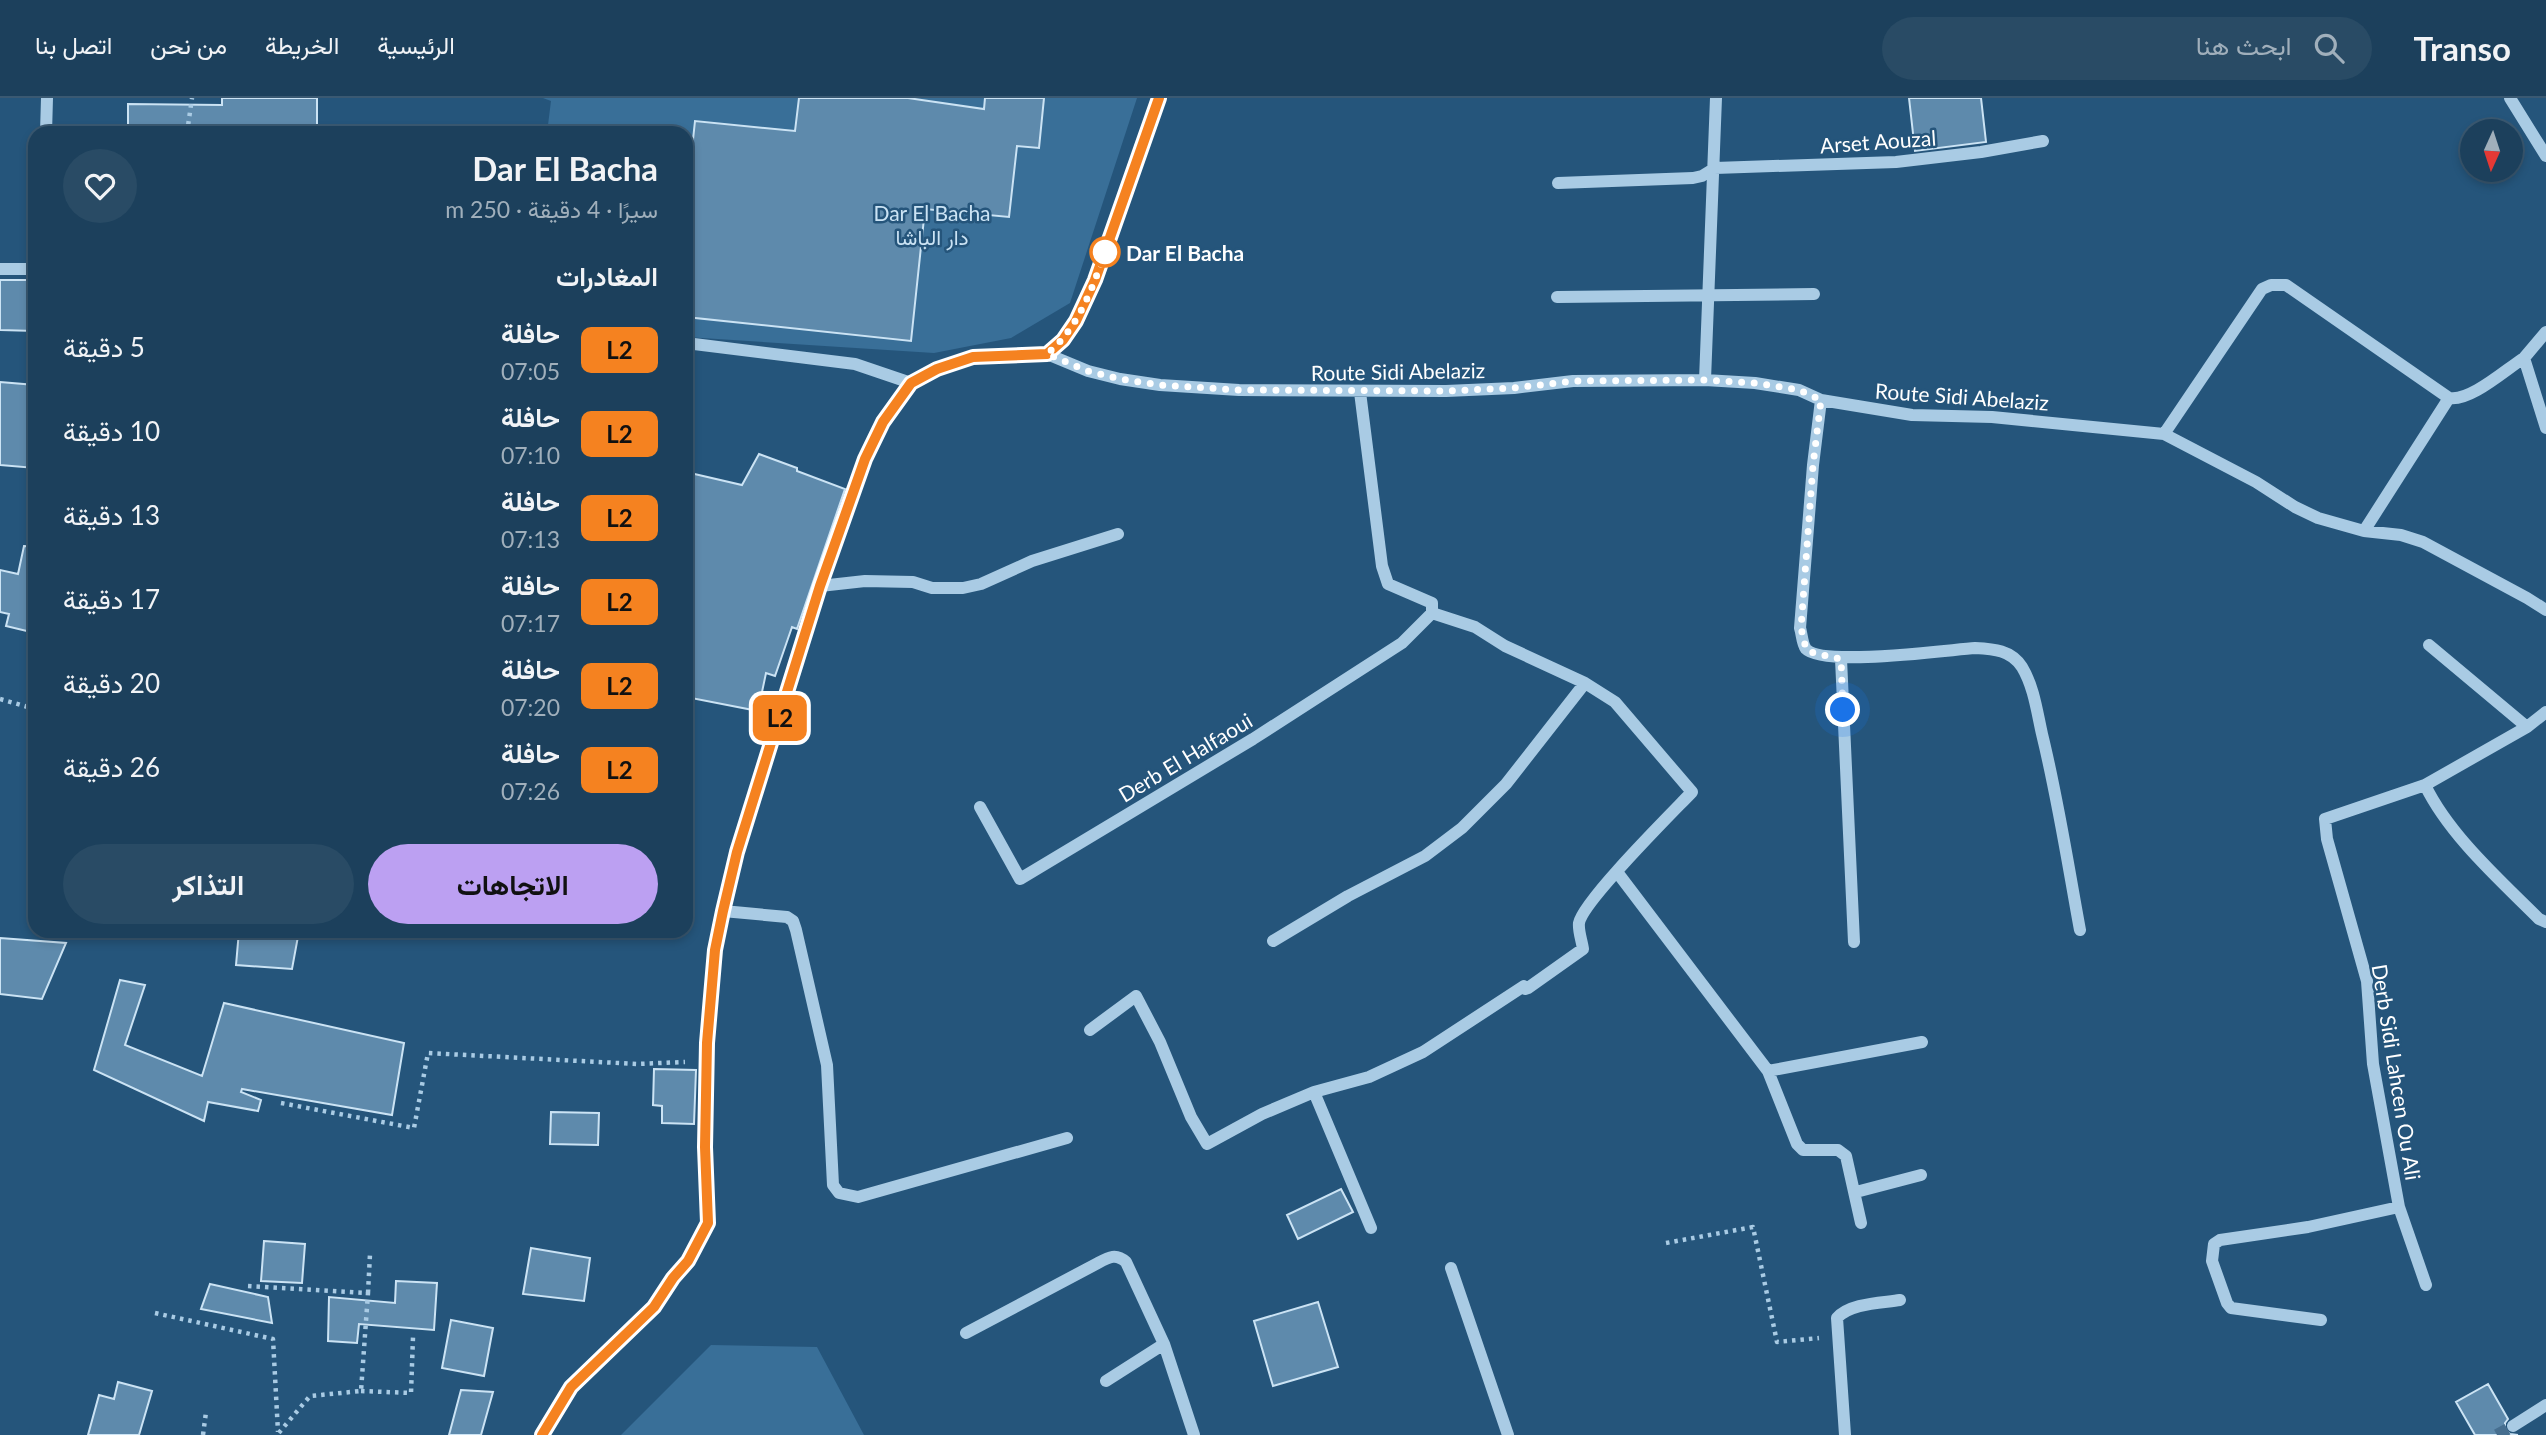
<!DOCTYPE html>
<html lang="ar">
<meta charset="utf-8">
<style>
body{margin:0;font-family:Lato,Vazirmatn,sans-serif;background:#294b65;color:#f1f3f6;direction:rtl;height:100vh;display:flex;flex-direction:column;font-size:26px;white-space:nowrap}
*{box-sizing:border-box;margin:0}
p{font-size:23px;color:#a0afbb}
.icon{flex:none;width:38px;height:38px;fill:none;stroke:currentColor;stroke-width:2;stroke-linecap:round;stroke-linejoin:round}
.map{position:relative;flex:1;overflow:hidden;direction:ltr}
.side{position:absolute;left:28px;top:28px;width:665px;height:812px;display:flex;flex-direction:column;background:#1c405c;border-radius:21px;box-shadow:0 4px 10px #0003,0 0 0 2px #3a5972;direction:rtl}
.side>*{flex:none}
.badge{padding:0 14px;border-radius:10px;font-size:24px;line-height:46px}
.needle{width:46px;rotate:183deg}
.buttons{position:absolute;left:2460px;top:21px;display:grid;gap:14px}
.buttons a{display:grid;place-items:center;width:63px;height:63px;border-radius:50%;background:#1c405c;box-shadow:0 4px 10px #0003,0 0 0 2px #3a5972;font-size:35px}
.you{position:absolute;width:35px;height:35px;margin:-18px;border:5px solid #fff;border-radius:50%;background:#1a73e8;box-shadow:0 0 0 10px #1a73e833}
.map>.badge{position:absolute;translate:-50% -50%;box-shadow:0 0 0 4px #fff}
h2{padding:0 35px;font-size:26px;line-height:63px}
.round{display:grid;place-items:center;flex:none;width:74px;height:74px;border-radius:37px;background:#294b65}
.headline{display:flex;align-items:center;justify-content:space-between;height:119px;padding:0 35px}
h1{font-size:33px;font-weight:700;line-height:52px}
.button{display:flex;gap:14px;margin-top:auto;padding:14px 35px}
.button a{flex:1;height:80px;border-radius:42px;background:#bca0f2;color:#111;font-size:28px;font-weight:700;line-height:80px;text-align:center}
.button a+a{background:#294b65;color:#f1f3f6}
ul{padding:0;list-style:none}
li{display:flex;align-items:center;gap:21px;height:84px;padding:0 35px}
li div{flex:1}
li b{display:block;font-size:26px}
li em{font-style:normal}
li .badge{min-width:77px;font-weight:700;text-align:center}
header{display:flex;align-items:center;gap:42px;box-sizing:border-box;height:98px;padding:0 35px;background:#1c405c;border-bottom:2px solid #3a5972}
header strong{font-size:33px}
nav{display:flex;gap:38px;margin-inline-start:auto;font-size:24px}
.search{width:490px;height:63px;background:#294b65;display:flex;align-items:center;gap:18px;box-sizing:border-box;padding:0 24px;border-radius:38px;color:#a0afbb;font-size:26px}
.map>svg:first-child{display:block}
.green{fill:#396f98}
.building{fill:#5e8aac;stroke:#cbe3f4;stroke-width:2}
.lines{fill:none;stroke-linecap:round;stroke-linejoin:round}
.minor-tunnel{stroke:#466e8f;stroke-width:12;stroke-dasharray:12 6;stroke-linecap:butt}
.path{stroke:#a9cbe4;stroke-width:4.5;stroke-dasharray:3.5 5;stroke-linecap:butt}
.minor{stroke:#a9cbe4;stroke-width:12}
.line-casing{stroke:#fff;stroke-width:16}
.line{stroke:#f58220;stroke-width:10}
.walk{stroke:#fff;stroke-width:7;stroke-dasharray:0 12.6}
.stop-dot{fill:#fff;stroke:#f58220;stroke-width:3.5}
.labels{text-anchor:middle;dominant-baseline:central;stroke-width:5;stroke-linejoin:round;paint-order:stroke}
.street-label{font-size:21px;fill:#fff;stroke:#25557b}
.park-label{font-size:21px;fill:#cbe3f4;stroke:#25557b}
.stop-label{font-size:21px;font-weight:bold;fill:#fff;stroke:#25557b;text-anchor:start}
</style>
<header>
<strong>Transo</strong>
<div class="search"><svg class="icon" aria-label="search" viewBox="0 0 24 24"><circle cx="10" cy="10" r="6"/><path d="M15 15l6 6"/></svg>ابحث هنا</div>
<nav><a>الرئيسية</a><a>الخريطة</a><a>من نحن</a><a>اتصل بنا</a></nav>
</header>
<div class="map">
<svg width="2546" height="1337" viewBox="0 0 2546 1337">
<rect width="100%" height="100%" fill="#25557b"/>
<!-- green -->
<path class="green" d="M543,0H1137L1070,205L1011,240L934,255L686,239V35H547L551,3Z
M711,1247L817,1249L864,1337H621Z"/>
<!-- building -->
<path class="building" d="M222,0H317V35H128V6L222,7Z
M799,0H908L984,11L985,0H1044L1039,50L1017,48L1009,119L925,111L911,243L686,219V107L695,23L795,33Z
M1909,0H1981L1986,44L1915,53Z
M0,182H35V233L0,232Z
M0,284L35,287V370L0,367Z
M759,356L797,370V373L845,391L797,531L792,529L775,578L766,575L758,613L686,599V374L742,387Z
M24,448L35,449V535L6,528L9,516L0,514V472L18,476Z
M239,833H299L292,871L236,867Z
M0,840L66,845L42,901L0,896Z
M120,882L145,887L125,947L202,978L224,905L404,945L392,1017L242,991L241,994L261,1002L258,1013L208,1004L204,1023L94,972Z
M654,971L696,972L694,1026L662,1025V1008L653,1007Z
M551,1014L599,1015L598,1047L550,1046Z
M1341,1091L1353,1114L1298,1141L1287,1117Z
M264,1143L305,1146L302,1185L261,1183Z
M531,1150L590,1160L584,1203L523,1196Z
M396,1183L437,1185L434,1232L359,1226L357,1245L328,1243L329,1199L395,1205Z
M210,1186L268,1199L272,1225L201,1211Z
M1318,1204L1338,1269L1273,1288L1254,1223Z
M451,1222L493,1230L484,1278L442,1270Z
M118,1284L152,1293L139,1337H88L99,1297L114,1301Z
M2488,1286L2508,1321L2505,1325V1332L2510,1336L2518,1337H2475L2456,1304Z
M461,1292L493,1294L481,1337H449Z"/>
<g class="lines">
<!-- minor-tunnel -->
<path class="minor-tunnel" d="M2497,1337L2513,1328"/>
<!-- path -->
<path class="path" d="M187,35L192,0
M0,601L35,611
M281,1005L414,1030L428,955L637,966L685,964
M1666,1145L1753,1129L1777,1244L1819,1240
M248,1188L368,1195L361,1293L310,1298L277,1337
M368,1195L370,1156
M155,1215L273,1241L278,1334
M361,1293L411,1295L413,1239
M203,1337L206,1314"/>
<!-- minor -->
<path class="minor" d="M2510,0L2546,58
M46,35L47,0
M1558,85L1693,80L1702,78L1715,70L1896,64L1981,54L2043,43
M0,171H35
M1557,199L1814,196
M2546,234L2524,260L2546,330
M686,245L855,266L911,285
M1047,256L1088,273L1120,281L1160,287L1239,292L1446,293L1514,290L1573,283L1705,282L1755,285L1799,292L1821,302L1912,317L1992,319L2164,336L2256,384L2295,409L2318,420L2364,433L2401,437L2423,444L2527,500L2546,512
M1705,282L1716,0
M1821,302L1813,367L1800,530C1802,536 1802,546 1806,551C1823,569 1947,552 1975,550C1994,551 2011,552 2022,569C2034,589 2037,614 2042,636C2058,701 2068,767 2080,832
M2164,336L2262,191L2271,187H2286L2449,300C2470,304 2505,272 2524,260
M2364,433L2449,300
M820,488L865,483L913,484L932,490H963L981,486L1032,463L1118,436
M2429,547L2527,629
M1841,561L1854,844
M2425,687C2449,737 2500,782 2539,821L2546,824
M980,709L1020,781L1253,641L1402,545L1432,515V505L1388,486L1382,468L1360,294
M1617,774L1768,973L1797,1046L1803,1052H1838L1846,1058L1861,1125
M723,813L787,819L793,823L796,832L827,967L833,1087L839,1095L858,1099L1067,1040
M1273,843L1348,798L1425,758L1462,730L1506,686L1585,585
M1090,932L1136,898L1160,944L1191,1019L1207,1046L1262,1016L1314,994L1371,1130
M1768,973L1922,944
M1314,994L1369,979L1423,954L1524,888L1525,891L1528,890L1583,851C1582,843 1578,833 1579,825C1583,803 1672,715 1692,694L1615,604L1585,585L1505,548L1475,529L1432,515
M1856,1094L1921,1077
M1451,1170L1508,1337
M2426,1187L2399,1109L2373,966L2367,883L2327,741L2325,721L2425,687L2527,629L2546,614
M2321,1222L2231,1210L2227,1205L2212,1163L2214,1146L2220,1142L2308,1129L2399,1109
M966,1235L1098,1165C1109,1159 1116,1155 1126,1164L1164,1246L1194,1337
M1106,1283L1164,1246
M2513,1328L2546,1307
M542,1337L571,1288L655,1209L673,1180L688,1163L708,1125L705,1049L707,945L715,852L723,813L737,754L820,488L865,361L883,324L911,285L937,271L973,259L1047,256L1063,242L1076,223L1095,182L1159,0
M1845,1337L1837,1220C1850,1205 1882,1205 1900,1202"/>
</g>
<g class="lines">
<defs>
<path id="line" d="M542,1337L571,1289L654,1209L673,1180L688,1163L708,1125L705,1049L707,945L715,852L723,813L737,754L820,488L865,361L883,324L911,285L937,271L973,259L1047,256L1063,242L1076,223L1095,182L1159,0"/>
</defs>
<!-- line casing -->
<use href="#line" class="line-casing"/>
<!-- line -->
<use href="#line" class="line"/>
<!-- walk -->
<path class="walk" d="M1105,154C1092,192 1078,230 1047,256L1088,273L1120,281L1160,287L1239,292L1446,293L1514,290L1573,283L1705,282L1755,285L1799,292L1821,302L1813,367L1801,530L1806,551L1814,555L1841,561L1843,612"/>
</g>
<!-- markers -->
<circle class="stop-dot" cx="1105" cy="154" r="14"/>
<g class="labels">
<!-- street labels -->
<g class="street-label">
<text transform="translate(1878 43) rotate(-4)">Arset Aouzal</text>
<text transform="translate(1398 273) rotate(-1)">Route Sidi Abelaziz</text>
<text transform="translate(1962 298) rotate(4)">Route Sidi Abelaziz</text>
<text transform="translate(1185 659) rotate(-31)">Derb El Halfaoui</text>
<text transform="translate(2397 974) rotate(81)">Derb Sidi Lahcen Ou Ali</text>
</g>
<!-- park labels -->
<g class="park-label">
<text x="932" y="114">Dar El Bacha<tspan x="932" dy="24">دار الباشا</tspan></text>
</g>
<!-- stop labels -->
<g class="stop-label">
<text x="1126" y="154">Dar El Bacha</text>
</g>
</g>
</svg>
<div class="buttons">
<a><svg class="needle" viewBox="-14 -14 28 28"><path d="M0-13l5 13h-10z" fill="#e53935"/><path d="M0 13l5-13h-10z" fill="#a0afbb"/></svg></a>
</div>
<div class="you" style="left:1843px;top:612px"></div>
<b class="badge" style="left:780px;top:620px;background:#f58220;color:#111">L2</b>
<section class="side">
<div class="headline"><div><h1>Dar El Bacha</h1><p>سيرًا · 4 دقيقة · 250 m</p></div><a class="round"><svg class="icon" aria-label="heart" viewBox="0 0 24 24"><path d="M12 20l-8-8c-3-5 5-10 8-4 3-6 11-1 8 4z"/></svg></a></div>
<h2>المغادرات</h2>
<ul>
<li><span class="badge" style="background:#f58220;color:#111">L2</span><div><b>حافلة</b><p>07:05</p></div><em>5 دقيقة</em></li>
<li><span class="badge" style="background:#f58220;color:#111">L2</span><div><b>حافلة</b><p>07:10</p></div><em>10 دقيقة</em></li>
<li><span class="badge" style="background:#f58220;color:#111">L2</span><div><b>حافلة</b><p>07:13</p></div><em>13 دقيقة</em></li>
<li><span class="badge" style="background:#f58220;color:#111">L2</span><div><b>حافلة</b><p>07:17</p></div><em>17 دقيقة</em></li>
<li><span class="badge" style="background:#f58220;color:#111">L2</span><div><b>حافلة</b><p>07:20</p></div><em>20 دقيقة</em></li>
<li><span class="badge" style="background:#f58220;color:#111">L2</span><div><b>حافلة</b><p>07:26</p></div><em>26 دقيقة</em></li>
</ul>
<div class="button"><a>الاتجاهات</a><a>التذاكر</a></div>
</section>
</div>
